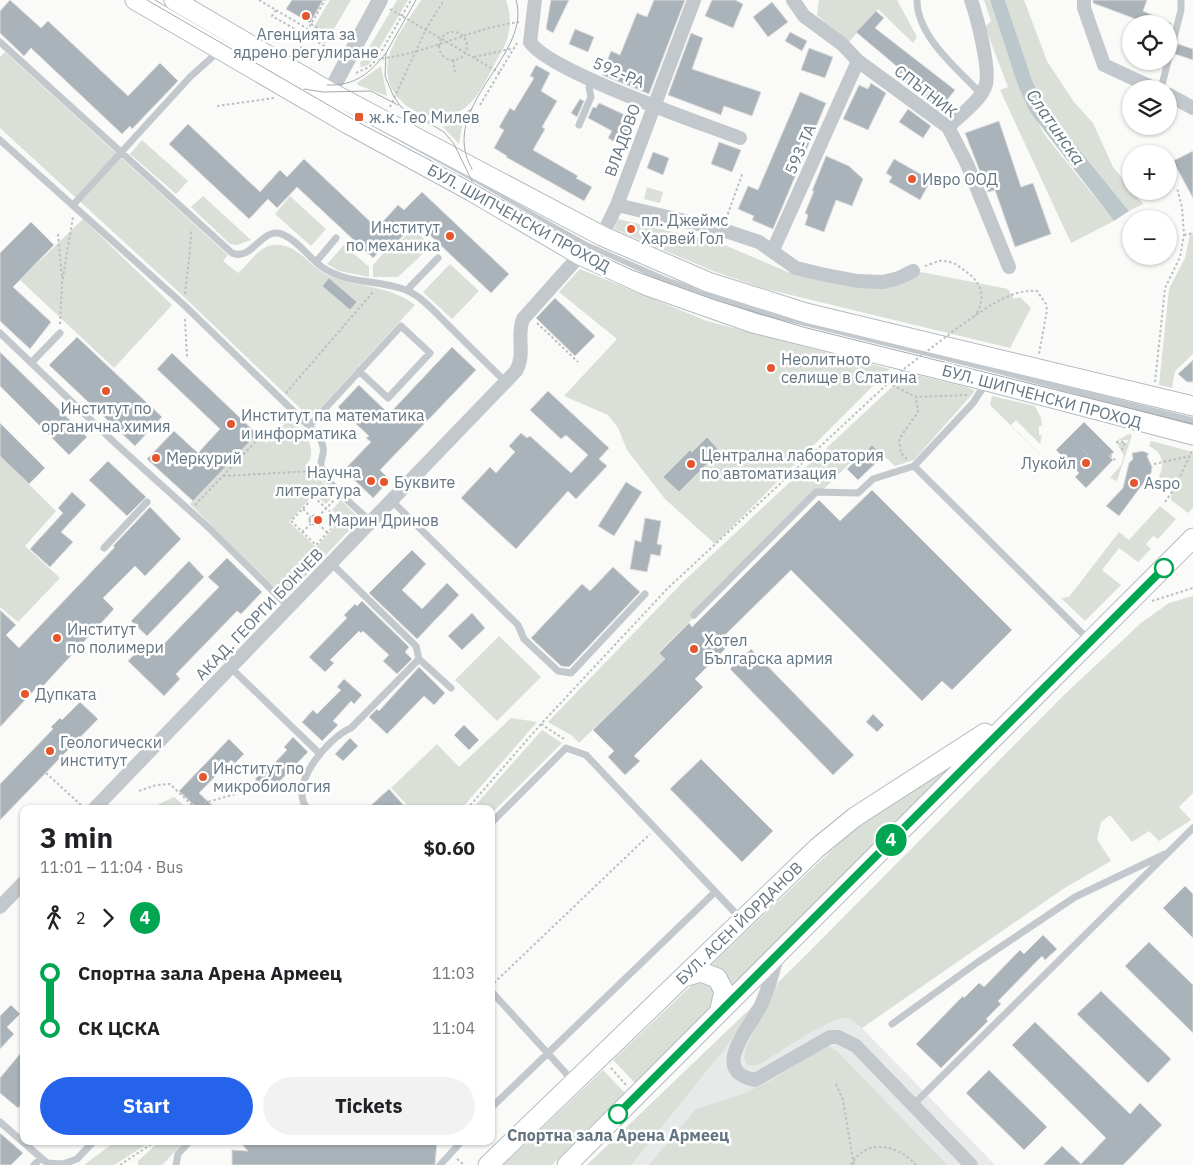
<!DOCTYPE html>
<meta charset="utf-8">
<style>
body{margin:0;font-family:"IBM Plex Sans",sans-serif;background:#f2f2f2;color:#202124;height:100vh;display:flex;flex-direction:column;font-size:19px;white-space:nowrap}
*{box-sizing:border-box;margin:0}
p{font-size:16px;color:#757577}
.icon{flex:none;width:28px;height:28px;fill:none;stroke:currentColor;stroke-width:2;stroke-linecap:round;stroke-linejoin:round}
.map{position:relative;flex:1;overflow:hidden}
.details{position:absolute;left:20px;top:805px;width:475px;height:340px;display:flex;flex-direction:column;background:#fff;border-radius:10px;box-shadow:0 1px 4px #0004}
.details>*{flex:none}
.badge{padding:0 10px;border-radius:16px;font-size:18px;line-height:32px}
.fabs{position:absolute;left:1122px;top:15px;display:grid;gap:10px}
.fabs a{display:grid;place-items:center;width:55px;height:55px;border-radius:50%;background:#fff;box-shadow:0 1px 4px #0004;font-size:25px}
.map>.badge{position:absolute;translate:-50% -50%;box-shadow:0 0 0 2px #fff}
.legs{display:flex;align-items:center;gap:8px;height:55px;padding:0 20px;font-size:16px}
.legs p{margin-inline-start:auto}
.summary{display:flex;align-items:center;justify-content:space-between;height:85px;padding:0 20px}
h1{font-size:28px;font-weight:700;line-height:38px}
.button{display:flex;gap:10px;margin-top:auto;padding:10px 20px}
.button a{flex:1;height:58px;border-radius:30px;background:#2563eb;color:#fff;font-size:20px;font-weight:700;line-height:58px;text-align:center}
.button a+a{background:#f2f2f2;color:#202124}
ul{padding:0 20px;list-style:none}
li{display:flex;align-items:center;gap:18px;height:55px;font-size:19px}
li i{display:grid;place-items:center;width:8px;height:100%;margin:0 6px;background:currentColor}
li i::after{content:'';width:12px;height:12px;margin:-6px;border:4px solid;border-radius:50%;background:#fff}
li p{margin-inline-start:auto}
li:first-child i{background:linear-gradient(#0000 50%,currentColor 0)}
li:last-child i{background:linear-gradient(currentColor 50%,#0000 0)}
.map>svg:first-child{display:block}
.built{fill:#e8e9e9}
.green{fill:#dadfd7}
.water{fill:#bbc7cb}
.building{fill:#aab3b9;stroke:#dcdcda}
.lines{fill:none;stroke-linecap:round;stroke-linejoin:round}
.secondary-casing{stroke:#b3babf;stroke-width:21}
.path{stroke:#bbbfc2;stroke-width:2;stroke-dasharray:2.5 2.5;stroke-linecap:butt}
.service{stroke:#c3c8cc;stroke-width:7}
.minor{stroke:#c3c8cc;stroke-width:14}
.tertiary{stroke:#c3c8cc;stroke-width:16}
.secondary{stroke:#fff;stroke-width:19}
.tram{stroke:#a2aab0;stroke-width:1}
.path-bridge{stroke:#bbbfc2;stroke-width:2;stroke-dasharray:2.5 2.5;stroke-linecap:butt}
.line-1-casing{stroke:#fff;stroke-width:11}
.line-1{stroke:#00a651;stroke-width:8}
.poi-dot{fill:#e4572e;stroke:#fff;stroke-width:2}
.stop-1-dot{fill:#fff;stroke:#00a651;stroke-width:2.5}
.labels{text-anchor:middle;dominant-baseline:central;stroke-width:5;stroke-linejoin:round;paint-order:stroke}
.poi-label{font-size:16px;fill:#657683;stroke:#fff;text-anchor:start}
.street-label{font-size:16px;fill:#657683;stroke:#fff}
.stop-label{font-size:16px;font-weight:bold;fill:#657683;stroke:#fff}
.water-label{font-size:18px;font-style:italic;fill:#60757c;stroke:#fff}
</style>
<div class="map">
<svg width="1193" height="1165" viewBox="0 0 1193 1165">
<rect width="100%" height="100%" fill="#fafaf8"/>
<!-- built -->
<path class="built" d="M803,958L862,1028L995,1165H587Z"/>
<!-- green -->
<path class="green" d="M330,0H351L325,44L309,35Z
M397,0H408L374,57L368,65L361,67L360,63Z
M421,0H506C512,16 511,34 503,49C492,67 482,94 466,107C433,133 380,102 388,61C392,40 410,18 421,0Z
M819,0H897L917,37L913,43L878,9L848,43L817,15Z
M984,0H990L1017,83L1044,134L1114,221L1071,243L1000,90L1008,87L985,27L991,21Z
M1005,0H1024L1047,61L1074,102L1093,123L1113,167L1143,204L1129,211L1046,109L1032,80Z
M5,52L228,255L223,261L238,273C248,265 259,246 273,245C297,242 309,267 329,276C358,288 390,285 415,305L314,415L306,414L183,296L0,128V57Z
M381,66L387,96L358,85L357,83Z
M463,121L459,144L443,127Z
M142,140L188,181L176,194L130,154Z
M647,187L663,192L660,203L644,199Z
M203,196L251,240L237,245L230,244L191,207Z
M290,196L326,229L311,246L275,214Z
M83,219L172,305L114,368L20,280Z
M618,219L720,243L788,272L844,285L884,287L903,284L921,272L1008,289L1014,299L1020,297L1031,308L1010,348L762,288L713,271L614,229Z
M413,228L431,246L398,277H373V265L390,246L393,249Z
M1193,233V354L1175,371L1172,388L1159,385L1169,289L1185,258L1190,234Z
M344,245L369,267V277L339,271L327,264Z
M450,264L479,291L452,319L423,292Z
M580,269L707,321L890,369L715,544L665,499L627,450L618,428L608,415L564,396L617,339L559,292Z
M913,374L966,387L975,391L914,460L895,466L872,445L853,464L851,462L659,652L665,659L579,743L571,735L548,722L684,581L893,386Z
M992,396L1035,406L1041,418L1042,426H1039V435H1042L1040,444L1016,420L1011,425L1063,477L990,405Z
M290,418C303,431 320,449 306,465L335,494L326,504L314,494L289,522L316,547L342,519L332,510L341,500L360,519L285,598L190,504L257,434L267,443Z
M1129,434L1132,435L1117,481L1110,478L1121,465L1124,456L1116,442L1127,443L1128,440L1116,441Z
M1151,441L1193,452V507L1188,513L1171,500L1172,488L1159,477C1165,464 1163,453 1149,446Z
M0,456L56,511L25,546L60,578L18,622L0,607Z
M1160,506L1176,519L1158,539L1153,536L1146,544L1151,549L1138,562L1119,548L1102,570L1121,585L1085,621L1061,598L1069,597L1119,532L1129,540Z
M1193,596V793L1179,807L1191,820L1159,841L1149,831L1132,842L1110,815L1101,822L1097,839L1111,861L1063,889L862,1028C857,1024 851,1018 845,1018C830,1017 777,1054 762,1063L754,1066L747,1065L744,1058L746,1047L779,982L1065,694L1141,623L1169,603Z
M499,636L541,677L497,721L455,680Z
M511,718L537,722L461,809H411L391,788L437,744L459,767Z
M542,730L562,743L491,814V809H472Z
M952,764L953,765L730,989L710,966L853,830Z
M174,797L188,809H149Z
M697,980L715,986L713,1006L635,1083L613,1060Z
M754,1005L742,1027L631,1165H587Z
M828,1046L837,1051L947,1165H649L696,1109L743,1094L772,1080L821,1048Z
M603,1070L625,1093L552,1165H503Z
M116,1141L134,1143L152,1141L114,1165H84Z
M160,1141H185L162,1165H138V1161Z"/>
<!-- water -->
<path class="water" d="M990,0H1005L1032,80L1046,109L1129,211L1114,221L1030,112L1017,83Z"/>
<!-- building -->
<path class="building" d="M10,0L41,28L48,21L128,96L160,63L178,81L132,129L130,126L122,134L31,48L24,56L0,33V11Z
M292,0H323L310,23L286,9Z
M551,0H569L553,33L546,29Z
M654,0H685L649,94L602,75L611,51L620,55L637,13L647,17Z
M712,0H735L743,4L733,28L705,16Z
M1093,0H1147L1143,11L1172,24H1149L1093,3Z
M772,2L788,22L768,37L753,17Z
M876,11L884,18L875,28L955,90L940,109L896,76L900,69L856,32Z
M575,29L594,37L588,52L569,44Z
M790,32L807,41L802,51L785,41Z
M691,33L703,38L692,69L761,92L752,116L724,106L721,115L668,95Z
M1178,44L1193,49V60L1175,54Z
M809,48L833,57L825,78L801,70Z
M536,65L550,73L541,91L557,101L542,127L545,129L533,150L578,176L576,178L592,187L584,201L506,157L507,156L494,148L504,130L499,127L510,108L514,111L534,78L530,76Z
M871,83L886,93L868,130L843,119L859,85L868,89Z
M800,92L826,103L773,229L752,220L754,216L738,209L748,186L758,190Z
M580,99L584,101L577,117L571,113Z
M599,103L634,119L620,145L608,138L612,131L588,118L593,107L596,108Z
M908,109L931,126L923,138L899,122Z
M999,121L1021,187L1033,183L1051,234L1015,247L995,190L988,192L965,133Z
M188,124L260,192L280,170L287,177L304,159L377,228L398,205L404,210L422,192L509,274L491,293L416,222L395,244L390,240L373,258L297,187L277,208L268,199L249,219L169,144Z
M719,142L741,150L732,172L711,164Z
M1193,151V198L1173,161Z
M653,152L669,158L663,175L647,168Z
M826,156L849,166L863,179L852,206L836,200L824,232L805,225L808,215L805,213L814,191H812Z
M894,159L931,180L920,200L889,182L892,177L886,173Z
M31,222L54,245L13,287L51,322L30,349L0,321V253Z
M329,278L357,302L350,310L322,286Z
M555,298L595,336L575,356L536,318Z
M77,337L162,417L135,446L49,365Z
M452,347L476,370L380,470L390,480L373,498L344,470L371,442L366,438L369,436L338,407L359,385L389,414Z
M0,352L87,437L69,455L0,386Z
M172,353L257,434L193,501L147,459L174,431L198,453L220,429L157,369Z
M1193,360V382H1187L1178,374Z
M548,391L609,448L599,459L607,466L576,499L568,491L516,549L461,498L490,467L496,473L515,452L509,446L521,433L527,438L530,436L571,473L588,455L566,435L561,439L530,410Z
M1084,422L1114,452L1109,456L1113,460L1086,488L1075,477L1079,473L1056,450Z
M0,423L45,468L29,484L0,456Z
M707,437L720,451L679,492L663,477L690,450L692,452Z
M872,445L883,456L858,480L847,469Z
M1143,451L1149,454L1147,456L1152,467L1151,473L1119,516L1106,506L1123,488L1129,463L1133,459L1132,453Z
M108,461L146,497L127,516L89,480Z
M626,482L642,492L614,536L598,526Z
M872,490L1012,630L952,690L942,681L922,701L791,570L722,638L729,645L695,679L703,687L634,756L640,761L625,775L608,757L614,751L593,730L665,659L659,653L689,623L692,627L819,500L840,521Z
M72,492L86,505L61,532L73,542L50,567L30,549L63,513L58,508Z
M150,507L181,539L145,576L135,566L103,598L114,609L43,686L40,684L0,727V610L16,625L6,635L19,648L115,547L113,546Z
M645,518L661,521L657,544L662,545L660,556L651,554L647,572L630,569L635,540L641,542Z
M412,550L426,564L402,590L422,609L447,583L459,595L417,639L369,593Z
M227,558L262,592L241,614L237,611L176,674L180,679L164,696L128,661L145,643L155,653L219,587L208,577Z
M189,561L204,577L147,636L131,621Z
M613,567L640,592L569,667L561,666L531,638L582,584L590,591Z
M362,601L409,647L405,652L412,659L397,674L383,661L389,655L363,631L361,633L359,631L330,660L334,663L325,672L309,657L347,618L344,615L355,604L357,606Z
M472,613L485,628L462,650L448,636Z
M751,649L854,755L833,775L730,669Z
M419,667L445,693L434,705L424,696L387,734L369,717L377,709L379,711Z
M344,679L362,695L354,704L351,701L333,721L338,725L322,741L302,722L313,710L317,714L341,690L337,687Z
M80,702L98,719L0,820V784L53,729L51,727L60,718L62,720Z
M873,714L884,725L877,732L866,722Z
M464,725L479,740L469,750L454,735Z
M293,737L308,752L269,792L255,779L262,772L264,774L287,750L284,747Z
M350,738L358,746L343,761L335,754Z
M229,739L244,754L235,763L231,760L199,793L216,809H198L179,791Z
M701,759L773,831L742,862L670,789Z
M389,789L407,809H367Z
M1185,886L1193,894V938L1163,908Z
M1043,935L1057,949L1045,960L1042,956L998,1001L1001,1004L986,1019L988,1021L941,1068L916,1044L963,996L964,998L979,983L984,987L1020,950L1024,954Z
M1149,942L1193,985V1033L1125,966Z
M1101,991L1171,1059L1148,1083L1077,1014Z
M11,1005L20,1014L7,1027L14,1034L0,1049V1016Z
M1035,1022L1130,1114L1140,1103L1162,1125L1123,1165H1043L1062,1146L1081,1164L1106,1138L1012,1045Z
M24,1049V1101L18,1108L0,1093V1078Z
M989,1070L1047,1127L1024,1150L966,1093Z
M0,1133L23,1153L11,1165H0Z
M239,1141H437L435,1165H232V1150L248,1151Z"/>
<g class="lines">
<defs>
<path id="secondary" d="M135,0L348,124L471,191L580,255L648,286L753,323L987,381L1193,435
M174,0L330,92L602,236L708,282L806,313L1193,406
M683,977L701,972L717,978L724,991L719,1013
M488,1165L817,848L855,817L985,733
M567,1165L1193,538"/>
</defs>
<!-- secondary casing -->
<use href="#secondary" class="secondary-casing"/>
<!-- path -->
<path class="path" d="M259,0L276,10L272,16L328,48
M390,9L500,73
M276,10L308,29L325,0
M311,24L335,37
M439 46a14 14 0 1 1 28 0a14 14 0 1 1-28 0Z
M300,47L321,59
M474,57L515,48
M377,59C424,55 471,28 519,22
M453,60L455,72
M356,73L369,67L377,59L411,0
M480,105L517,43
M217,106L274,98
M390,107L426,29L444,0
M726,219L743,172
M58,234L62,278
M1184,235L1193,233
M925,266C929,265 935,262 939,261C947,260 955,263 961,268C981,281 988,295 975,316
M185,294C187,272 191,251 191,229
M185,319L187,357
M537,323L578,362
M60,324L62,283L73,217
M956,329C978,314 1009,288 1037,291L1046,304L1047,310L1039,354
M1155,382L1165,288L1180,257L1184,235L1182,207L1177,188
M888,383L916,397L967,395
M286,393L373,292
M1116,442H1125L1122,450
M1100,445L1101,446
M1083,450L1090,457
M1110,455L1115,460
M907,459L901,453L899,439L918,412L916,398
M1154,464L1190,456
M223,476L313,471
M314,497L339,520L316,545L291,521Z
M1165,502L1174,489L1193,449
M195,505L265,432
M303,509L311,517
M309.5 520a4.5 4.5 0 1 1 9 0a4.5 4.5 0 1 1-9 0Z
M318,517L335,499
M318,524L327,532
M302,532L311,524
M1152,601L1193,588
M541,724L564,739
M46,773L81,805
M139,791L156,785L170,784L193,806L257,788
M467,809L541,724L667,589L898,374
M494,983L650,834
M611,1068L626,1085
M836,1084L843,1100L854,1165
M457,1159L464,1165
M120,1165L156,1141
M851,1165C866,1137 898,1145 916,1165"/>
<!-- service -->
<path class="service" d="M917,0C917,37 958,69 981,94
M0,42L232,253C253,262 262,224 284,235C300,242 310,260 325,269C349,284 380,280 406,290C421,296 435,312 447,324C466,343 486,363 506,382
M1169,58L1181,10V0
M1161,89L1168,61
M334,105L587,246L667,281L774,317L1193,421
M579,125L591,97L589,87L594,80
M0,140L184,305L317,434C331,455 317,456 322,471C326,483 361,512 371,522
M73,205L190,77L219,51
M316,262L336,238
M407,290L438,258
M0,333L116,444L209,528L289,607
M31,363L60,333
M309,426L401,326L430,353L388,398L359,371
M914,466L1089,640
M392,501L518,625L524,639L558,671L571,673L645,594
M104,548L147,502
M332,564L416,646L419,659
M694,615L816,492L858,493L873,479L914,466L973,403L986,383
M231,668L319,753
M308,809C286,786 329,737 351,728L419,659L451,688
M491,823L566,748L586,755L741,919
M491,991L573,1081
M892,1024L978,962L1075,897L1165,854
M913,1105L1193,828
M491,1108L715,892
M0,1122L47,1163L63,1164L77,1159L94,1141
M34,1165L41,1158
M176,1165L178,1154L190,1141
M440,1165L462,1141"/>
<!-- minor -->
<path class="minor" d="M535,0L530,42C548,71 701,123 740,138
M793,0L804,16L842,44L858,61L948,127L967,164L1009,267
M1084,0V8L1104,65L1156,89
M1169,95L1193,108
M948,127C960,115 982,100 986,84C990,67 977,17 971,0
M617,205L723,230L759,242L796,268L821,274L857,281L883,282L899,278L913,271
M602,236L617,205L694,0
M773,250L858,61
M94,809L516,371C526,354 516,336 523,319L580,255
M0,907L24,882
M778,954C773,971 769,987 762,1003C751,1027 708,1071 755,1080L830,1037H838L856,1046L971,1165"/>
<!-- tertiary -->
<path class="tertiary" d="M324,103L380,0"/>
<!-- secondary -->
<use href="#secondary" class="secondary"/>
<!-- tram -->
<path class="tram" d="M147,0L356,121L473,183L587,249L632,270L715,300L803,327L1193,424
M416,0L386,53L385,76L393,95L401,107L444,132L454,144L472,181
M327,85C355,86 369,74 386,53
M304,89L323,92L371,91L398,105
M428,121C445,123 457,119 472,109
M472,169C436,106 533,56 516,0"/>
<!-- path-bridge -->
<path class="path-bridge" d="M900,372L956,329"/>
</g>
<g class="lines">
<defs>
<path id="line-1" d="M618,1114L1164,568"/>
</defs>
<!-- line-1 casing -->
<use href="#line-1" class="line-1-casing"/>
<!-- line-1 -->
<use href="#line-1" class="line-1"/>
</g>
<!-- markers -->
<g class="poi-dot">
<circle cx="306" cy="16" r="5"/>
<rect x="354" y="112" width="10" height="10" rx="2.5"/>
<circle cx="912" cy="179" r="5"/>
<circle cx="631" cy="229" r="5"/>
<circle cx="450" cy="236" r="5"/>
<circle cx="771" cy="368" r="5"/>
<circle cx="106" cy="391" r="5"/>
<circle cx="231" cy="424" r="5"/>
<circle cx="156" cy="458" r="5"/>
<circle cx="1086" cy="463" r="5"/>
<circle cx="691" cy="464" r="5"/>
<circle cx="371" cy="481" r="5"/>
<circle cx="384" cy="482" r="5"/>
<circle cx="1134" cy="483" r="5"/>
<circle cx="318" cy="520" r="5"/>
<circle cx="57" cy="638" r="5"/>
<circle cx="694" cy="649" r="5"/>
<circle cx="25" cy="694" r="5"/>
<circle cx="50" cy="751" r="5"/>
<circle cx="203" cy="777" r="5"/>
</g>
<g class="stop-1-dot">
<circle cx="1164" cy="568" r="9"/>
<circle cx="618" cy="1114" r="9"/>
</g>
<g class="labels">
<!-- poi labels -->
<g class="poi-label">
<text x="306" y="34" text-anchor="middle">Агенцията за<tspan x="306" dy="18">ядрено регулиране</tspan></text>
<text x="369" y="117">ж.к. Гео Милев</text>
<text x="922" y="179">Ивро ООД</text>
<text x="641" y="220">пл. Джеймс<tspan x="641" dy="18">Харвей Гол</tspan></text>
<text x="440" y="227" text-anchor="end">Институт<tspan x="440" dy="18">по механика</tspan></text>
<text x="781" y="359">Неолитното<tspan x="781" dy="18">селище в Слатина</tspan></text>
<text x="106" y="408" text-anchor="middle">Институт по<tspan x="106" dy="18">органична химия</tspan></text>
<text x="241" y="415">Институт па математика<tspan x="241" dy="18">и информатика</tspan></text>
<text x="701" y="455">Централна лаборатория<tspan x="701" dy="18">по автоматизация</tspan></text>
<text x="166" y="458">Меркурий</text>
<text x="1076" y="463" text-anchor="end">Лукойл</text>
<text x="361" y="472" text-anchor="end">Научна<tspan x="361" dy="18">литература</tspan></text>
<text x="394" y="482">Буквите</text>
<text x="1144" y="483">Aspo</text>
<text x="328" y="520">Марин Дринов</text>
<text x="67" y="629">Институт<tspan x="67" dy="18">по полимери</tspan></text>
<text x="704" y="640">Хотел<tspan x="704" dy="18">Българска армия</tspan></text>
<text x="35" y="694">Дупката</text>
<text x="60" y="742">Геологически<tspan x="60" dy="18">институт</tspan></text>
<text x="213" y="768">Институт по<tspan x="213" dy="18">микробиология</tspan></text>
</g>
<!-- street labels -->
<g class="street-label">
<text transform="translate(619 72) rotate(23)">592-РА</text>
<text transform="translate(926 91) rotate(38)">СПЪТНИК</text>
<text transform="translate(622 140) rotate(-70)">ВЛАДОВО</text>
<text transform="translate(800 149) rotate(-66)">593-ТА</text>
<text transform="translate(519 218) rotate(29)">БУЛ. ШИПЧЕНСКИ ПРОХОД</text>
<text transform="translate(1042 396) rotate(15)">БУЛ. ШИПЧЕНСКИ ПРОХОД</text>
<text transform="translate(259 614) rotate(-46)">АКАД. ГЕОРГИ БОНЧЕВ</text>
<text transform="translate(739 923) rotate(-44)">БУЛ. АСЕН ЙОРДАНОВ</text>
</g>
<!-- stop labels -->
<g class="stop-label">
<text x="618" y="1135">Спортна зала Арена Армеец</text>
</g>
<!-- water labels -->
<g class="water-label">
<text transform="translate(1056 127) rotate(55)">Слатинска</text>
</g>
</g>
</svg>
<div class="fabs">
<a><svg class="icon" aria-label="locate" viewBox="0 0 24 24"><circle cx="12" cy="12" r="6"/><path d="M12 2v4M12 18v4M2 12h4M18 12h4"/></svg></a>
<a><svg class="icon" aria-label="layers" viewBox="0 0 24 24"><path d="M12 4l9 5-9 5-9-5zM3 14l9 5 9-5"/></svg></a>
<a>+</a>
<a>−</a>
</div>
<b class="badge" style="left:891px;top:840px;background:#00a651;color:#fff">4</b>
<section class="details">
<div class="summary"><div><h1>3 min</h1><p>11:01 – 11:04 · Bus</p></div><b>$0.60</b></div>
<div class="legs"><svg class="icon" aria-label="walk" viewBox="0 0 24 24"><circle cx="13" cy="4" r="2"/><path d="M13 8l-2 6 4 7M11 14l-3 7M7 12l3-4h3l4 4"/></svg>2<svg class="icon" aria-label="forward" viewBox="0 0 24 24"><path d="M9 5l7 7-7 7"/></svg><b class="badge" style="background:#00a651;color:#fff">4</b></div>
<ul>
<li><i style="color:#00a651"></i><b>Спортна зала Арена Армеец</b><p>11:03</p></li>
<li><i style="color:#00a651"></i><b>СК ЦСКА</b><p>11:04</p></li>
</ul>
<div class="button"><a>Start</a><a>Tickets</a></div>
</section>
</div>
